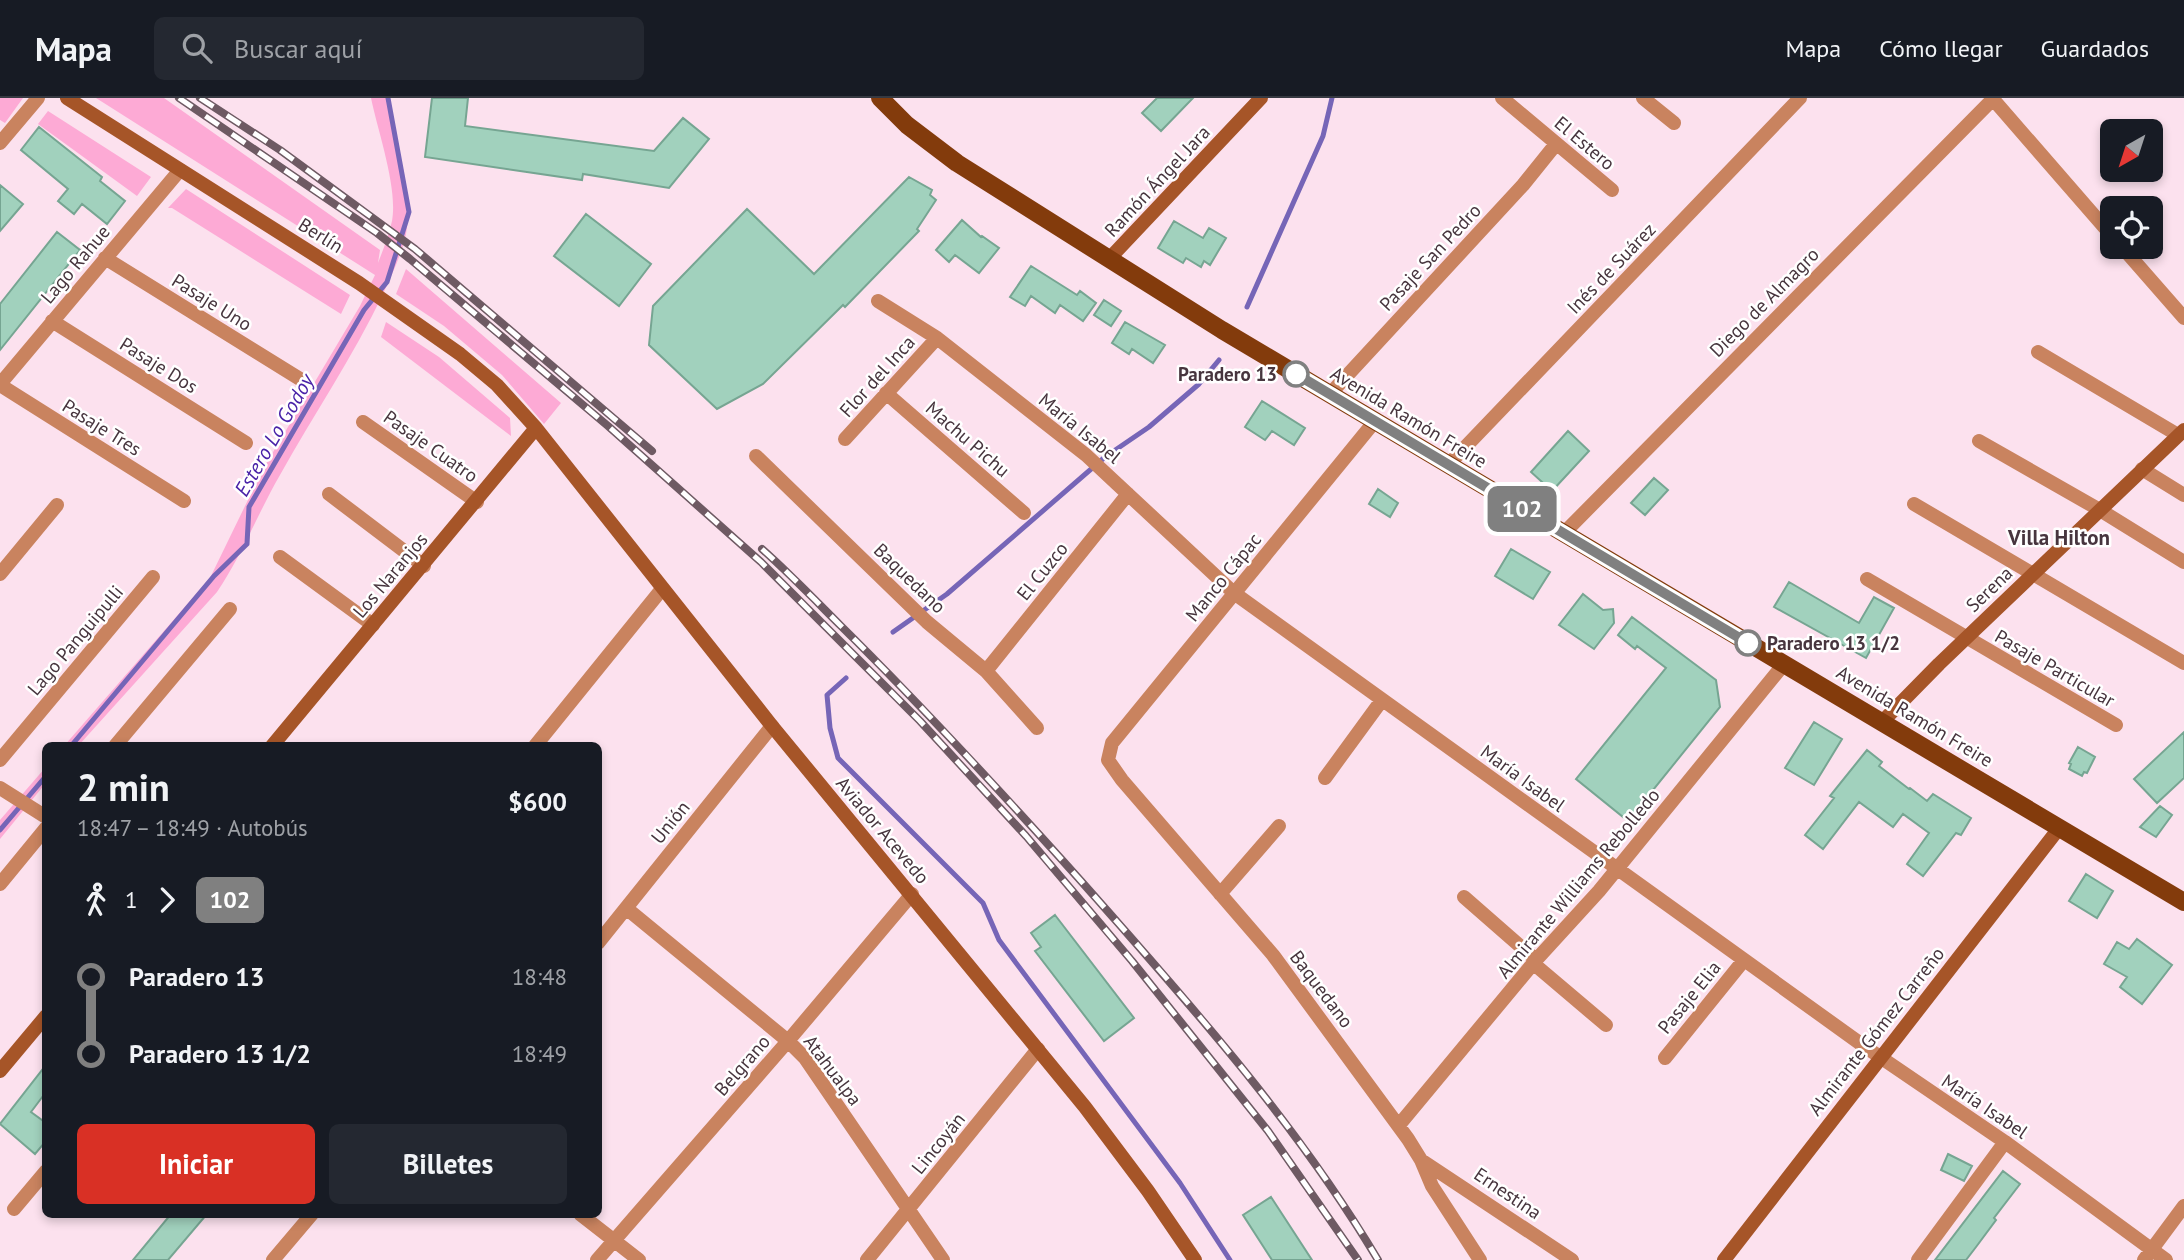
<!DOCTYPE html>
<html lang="es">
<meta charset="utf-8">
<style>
body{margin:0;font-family:"PT Sans",sans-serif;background:#242831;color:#f1f3f6;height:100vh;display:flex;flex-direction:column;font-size:26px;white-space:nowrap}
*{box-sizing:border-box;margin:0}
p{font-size:23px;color:#9ea1a6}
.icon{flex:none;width:38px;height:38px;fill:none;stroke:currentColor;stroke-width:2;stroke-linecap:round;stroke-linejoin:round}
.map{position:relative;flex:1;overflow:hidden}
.sheet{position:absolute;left:42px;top:644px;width:560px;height:476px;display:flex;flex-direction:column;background:#171b24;border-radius:10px;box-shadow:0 4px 10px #0003}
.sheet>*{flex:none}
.badge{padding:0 14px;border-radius:10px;font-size:24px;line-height:46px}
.needle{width:46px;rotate:219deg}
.tools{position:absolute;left:2100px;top:21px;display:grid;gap:14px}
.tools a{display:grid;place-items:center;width:63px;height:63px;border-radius:10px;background:#171b24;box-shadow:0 4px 10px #0003;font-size:35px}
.map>.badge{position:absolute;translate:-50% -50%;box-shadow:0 0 0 4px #fff}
.legs{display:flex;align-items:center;gap:10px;height:77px;padding:0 35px;font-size:23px}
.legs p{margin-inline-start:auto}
.headline{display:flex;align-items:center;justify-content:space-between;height:119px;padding:0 35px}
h1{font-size:38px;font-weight:700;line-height:52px}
.cta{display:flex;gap:14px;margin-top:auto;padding:14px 35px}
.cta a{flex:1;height:80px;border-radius:10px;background:#d93025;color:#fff;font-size:28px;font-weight:700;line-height:80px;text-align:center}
.cta a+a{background:#242831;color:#f1f3f6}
ul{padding:0 35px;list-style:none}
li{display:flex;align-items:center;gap:24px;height:77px;font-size:26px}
li i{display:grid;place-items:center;width:10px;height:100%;margin:0 9px;background:currentColor}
li i::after{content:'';width:18px;height:18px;margin:-9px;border:5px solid;border-radius:50%;background:#171b24}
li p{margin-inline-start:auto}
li:first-child i{background:linear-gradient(#0000 50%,currentColor 0)}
li:last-child i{background:linear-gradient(currentColor 50%,#0000 0)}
header{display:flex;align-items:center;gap:42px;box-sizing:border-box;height:98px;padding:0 35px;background:#171b24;border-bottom:2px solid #363941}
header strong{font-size:33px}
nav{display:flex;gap:38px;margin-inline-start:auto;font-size:24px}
.search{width:490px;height:63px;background:#242831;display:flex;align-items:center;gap:18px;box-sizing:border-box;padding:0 24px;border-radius:10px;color:#9ea1a6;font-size:26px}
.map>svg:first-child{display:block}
.green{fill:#fdaad5}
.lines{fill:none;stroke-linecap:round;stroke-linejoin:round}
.stream{stroke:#7665b7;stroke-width:5}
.building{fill:#a1d1bd;stroke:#76a592;stroke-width:2}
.street{stroke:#c9835f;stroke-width:14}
.secondary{stroke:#a65528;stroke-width:14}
.primary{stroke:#833b0c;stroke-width:18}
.rail-casing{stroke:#6e5a63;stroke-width:8}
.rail{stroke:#fff;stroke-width:5;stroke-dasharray:16;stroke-linecap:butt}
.line-1-casing{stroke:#fff;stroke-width:16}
.line-1{stroke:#808080;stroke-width:10}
.stop-1-dot{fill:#fff;stroke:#808080;stroke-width:3.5}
.labels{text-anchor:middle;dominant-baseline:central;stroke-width:5;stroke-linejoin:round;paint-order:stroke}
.street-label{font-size:19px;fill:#47353e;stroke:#fff}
.stop-label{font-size:19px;font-weight:bold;fill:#47353e;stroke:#fff;text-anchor:end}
.water-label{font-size:21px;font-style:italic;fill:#4a23a8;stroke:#fff}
.neighbourhood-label{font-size:21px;font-weight:bold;fill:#47353e;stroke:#fff}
</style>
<header>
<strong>Mapa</strong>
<div class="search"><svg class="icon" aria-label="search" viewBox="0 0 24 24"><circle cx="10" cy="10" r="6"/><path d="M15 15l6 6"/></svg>Buscar aquí</div>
<nav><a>Mapa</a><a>Cómo llegar</a><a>Guardados</a></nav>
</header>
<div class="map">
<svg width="2184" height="1162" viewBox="0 0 2184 1162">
<rect width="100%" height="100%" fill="#fce1ee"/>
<!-- green -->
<path class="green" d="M0,0H23L5,25L0,22Z
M96,0H164L380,152L378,165C383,152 389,137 392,123C398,90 378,34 371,0H387C395,44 414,91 406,136C402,156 391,178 383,196C353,259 314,316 280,377C258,415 242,457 217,494L79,647L64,648L210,480L263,371L360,208L375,177Z
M48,13L151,79L137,98L38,26Z
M186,91L350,197L341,216L172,110H168Z
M406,171L561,305L544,326L502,277L444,228L396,196Z
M386,224L439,259L510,320L511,338L381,239Z
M45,670V686L0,741V722Z"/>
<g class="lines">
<!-- stream -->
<path class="stream" d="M1247,209L1323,38L1332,0
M893,534L947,496L1105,359L1149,329L1199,286L1219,262
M846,580L827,597L830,630L838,660L983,805L999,842L1180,1085L1230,1162
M71,648L214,478L247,446L249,409L364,212L387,184L409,114L388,0
M0,732L46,678"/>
</g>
<!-- building -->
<path class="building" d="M432,0H468L465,28L654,53L683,20L709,41L669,90L583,76L582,82L425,59Z
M1157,0H1193L1161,33L1142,15Z
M39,29L102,79L100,83L125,103L107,126L82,106L74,116L58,103L68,91L21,52Z
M909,79L932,92L930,97L936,102L917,131L919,133L845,209L843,207L763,286L717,311L649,247L653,208L747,111L814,176Z
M0,87L23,106L0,133Z
M586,116L651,166L619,208L554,158Z
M962,122L981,139L982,138L999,150L979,175L955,157L949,164L936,152Z
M1174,123L1203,140L1209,130L1226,140L1210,167L1204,163L1201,169L1186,160L1183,165L1158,150Z
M57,134L80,152L0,252V206Z
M1031,168L1077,197L1080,193L1096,205L1083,223L1060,207L1055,215L1031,198L1025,208L1010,199Z
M1104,202L1121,213L1111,228L1094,217Z
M1125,224L1165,247L1153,265L1132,251L1129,256L1112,245Z
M1262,303L1305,330L1294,347L1272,333L1265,342L1245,329Z
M1568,333L1589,353L1552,393L1531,374Z
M1654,380L1668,392L1645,417L1631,405Z
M1378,391L1398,405L1390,419L1369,406Z
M1511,451L1550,474L1533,501L1495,478Z
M1789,484L1859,525L1874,499L1894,510L1866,560L1774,509Z
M1583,496L1603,512L1613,511L1614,525L1594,551L1559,527Z
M1632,519L1716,582L1720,609L1628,723L1576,681L1666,570L1637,548L1635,551L1618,537Z
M1814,624L1842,641L1814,687L1785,670Z
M2184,634V680L2157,705L2134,681Z
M2078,649L2095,659L2087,675L2084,674L2082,678L2069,671L2071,666L2069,665Z
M1867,652L1882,664L1879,668L1909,691L1910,690L1927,703L1933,696L1971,720L1961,737L1956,735L1923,778L1907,766L1929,735L1903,716L1893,729L1859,704L1823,751L1805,737L1834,700L1830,698Z
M2160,708L2172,717L2156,739L2140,729Z
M2086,776L2113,793L2097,820L2069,803Z
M1055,817L1134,920L1104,943L1035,853L1041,849L1031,835Z
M2137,841L2172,867L2142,906L2120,889L2127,879L2104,866L2117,844L2129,851Z
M46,967V994L31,1014L46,1025V1043L35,1056L0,1026Z
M1948,1056L1972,1068L1964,1083L1941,1072Z
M2003,1073L2020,1086L1994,1120L1996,1122L1976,1149L1966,1162H1935Z
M1271,1099L1312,1162H1272L1243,1117Z
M171,1116H207L168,1162H133Z"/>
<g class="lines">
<!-- street -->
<path class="street" d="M1502,0L1612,92
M1643,0L1674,25
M1992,0L2112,138
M0,45L38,0
M2122,149L2184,220
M105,160L300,281
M878,203L937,240L1086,357L1234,495L1861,946L2005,1044L2166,1162
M52,223L246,345
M2038,254L2178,337
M0,286L180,72
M0,287L184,403
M886,295L1024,415
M1330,296L1523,87L1556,46
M1375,323L1112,645L1108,662L1122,682L1273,857L1408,1041L1421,1062L1432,1088L1480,1162
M363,324L477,404
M845,341L937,240
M1979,343L2100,412L2184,464
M756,358L927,524L986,573L1037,630
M1449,366L1800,0
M2142,371L2184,397
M329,396L424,468
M1914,406L2184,565
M1563,436L1994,0
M280,459L373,527
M0,476L57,407
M1867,481L2116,627
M986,573L1128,396
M115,648L230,511
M535,648L662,491
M0,662L153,479
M1325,680L1382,602
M0,690L46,719
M0,786L46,730
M1220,796L1279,728
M1464,799L1536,862
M626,810L788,943L805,960L943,1162
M598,845L772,628
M1534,866L1606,927
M1665,960L1744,862
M1399,1027L1536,862L1599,793L1784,566
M1421,1062L1572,1162
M14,1111L46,1073
M580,1116L639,1162
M273,1162L312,1116
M597,1162L788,943L912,796
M867,1162L1038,951
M1918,1162L2005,1044
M2144,1162L2184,1108"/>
<!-- secondary -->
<path class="secondary" d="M67,0L359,185L460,256L497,287L536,330L772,628L1085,1009L1148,1093L1195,1162
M1109,161L1261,0
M1883,623L1939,566L2184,332
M272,648L536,330
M0,973L46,918
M1724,1162L2060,729"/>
<!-- primary -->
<path class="primary" d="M880,0L907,27L957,65L1222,232L2184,804"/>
<defs>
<path id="rail" d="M179,0L377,135L410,161L608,328L761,464L920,623L1026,738L1132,863L1268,1033L1358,1162
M200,0L280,52L415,151L652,353
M762,451C789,475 815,502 841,528C924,610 1003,696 1081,783C1187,903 1296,1024 1378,1162"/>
</defs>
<!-- rail casing -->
<use href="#rail" class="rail-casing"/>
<!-- rail -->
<use href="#rail" class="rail"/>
</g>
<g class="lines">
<defs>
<path id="line-1" d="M1296,276L1748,545"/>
</defs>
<!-- line-1 casing -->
<use href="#line-1" class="line-1-casing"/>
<!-- line-1 -->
<use href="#line-1" class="line-1"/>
</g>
<!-- markers -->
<g class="stop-1-dot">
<circle cx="1296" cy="276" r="12"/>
<circle cx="1748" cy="545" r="12"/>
</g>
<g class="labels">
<!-- street labels -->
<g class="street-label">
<text transform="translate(1585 45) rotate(40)">El Estero</text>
<text transform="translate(1157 83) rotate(-47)">Ramón Ángel Jara</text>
<text transform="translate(321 137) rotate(32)">Berlín</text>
<text transform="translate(1430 159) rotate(-47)">Pasaje San Pedro</text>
<text transform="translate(75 166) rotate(-50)">Lago Rahue</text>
<text transform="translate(1611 170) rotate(-46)">Inés de Suárez</text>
<text transform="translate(212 204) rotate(32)">Pasaje Uno</text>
<text transform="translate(1764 204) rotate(-45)">Diego de Almagro</text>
<text transform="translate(159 267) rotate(32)">Pasaje Dos</text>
<text transform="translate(877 278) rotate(-48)">Flor del Inca</text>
<text transform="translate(1409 319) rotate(31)">Avenida Ramón Freire</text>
<text transform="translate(102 329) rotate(32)">Pasaje Tres</text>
<text transform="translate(1080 330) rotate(39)">María Isabel</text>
<text transform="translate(968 341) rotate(41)">Machu Pichu</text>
<text transform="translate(431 348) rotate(35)">Pasaje Cuatro</text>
<text transform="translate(1042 473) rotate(-51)">El Cuzco</text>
<text transform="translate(390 477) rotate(-50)">Los Naranjos</text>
<text transform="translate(1223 479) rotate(-51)">Manco Cápac</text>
<text transform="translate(910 480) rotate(44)">Baquedano</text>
<text transform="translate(1989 491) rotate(-44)">Serena</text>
<text transform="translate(75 542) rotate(-50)">Lago Panguipulli</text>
<text transform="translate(2055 570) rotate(30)">Pasaje Particular</text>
<text transform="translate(1915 618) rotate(31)">Avenida Ramón Freire</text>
<text transform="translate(1523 680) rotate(36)">María Isabel</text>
<text transform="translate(670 724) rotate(-51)">Unión</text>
<text transform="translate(883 732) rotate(50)">Aviador Acevedo</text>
<text transform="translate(1578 785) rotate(-50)">Almirante Williams Rebolledo</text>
<text transform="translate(1322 891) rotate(53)">Baquedano</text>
<text transform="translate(1689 899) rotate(-51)">Pasaje Elia</text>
<text transform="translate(1876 933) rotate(-52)">Almirante Gómez Carreño</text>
<text transform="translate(742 967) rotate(-49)">Belgrano</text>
<text transform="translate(833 972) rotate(53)">Atahualpa</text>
<text transform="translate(1985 1008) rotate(34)">María Isabel</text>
<text transform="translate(938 1045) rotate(-51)">Lincoyán</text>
<text transform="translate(1508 1095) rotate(34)">Ernestina</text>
</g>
<!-- stop labels -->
<g class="stop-label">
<text x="1277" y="276">Paradero 13</text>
<text x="1767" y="545" text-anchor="start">Paradero 13 1/2</text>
</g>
<!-- water labels -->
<g class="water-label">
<text transform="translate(274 337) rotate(-60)">Estero Lo Godoy</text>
</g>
<!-- neighbourhood labels -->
<g class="neighbourhood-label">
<text x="2059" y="439">Villa Hilton</text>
</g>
</g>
</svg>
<div class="tools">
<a><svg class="needle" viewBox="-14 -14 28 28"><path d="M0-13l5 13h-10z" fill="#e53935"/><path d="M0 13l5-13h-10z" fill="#9ea1a6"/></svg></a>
<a><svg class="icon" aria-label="locate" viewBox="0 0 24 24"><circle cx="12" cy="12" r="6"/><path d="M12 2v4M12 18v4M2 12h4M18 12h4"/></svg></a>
</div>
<b class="badge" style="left:1522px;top:411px;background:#808080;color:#fff">102</b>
<section class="sheet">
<div class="headline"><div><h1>2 min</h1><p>18:47 – 18:49 · Autobús</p></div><b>$600</b></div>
<div class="legs"><svg class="icon" aria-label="walk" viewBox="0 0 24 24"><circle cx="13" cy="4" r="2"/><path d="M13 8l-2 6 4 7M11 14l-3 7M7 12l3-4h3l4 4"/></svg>1<svg class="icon" aria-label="forward" viewBox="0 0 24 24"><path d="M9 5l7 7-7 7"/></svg><b class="badge" style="background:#808080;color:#fff">102</b></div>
<ul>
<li><i style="color:#808080"></i><b>Paradero 13</b><p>18:48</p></li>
<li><i style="color:#808080"></i><b>Paradero 13 1/2</b><p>18:49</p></li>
</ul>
<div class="cta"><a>Iniciar</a><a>Billetes</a></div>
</section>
</div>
